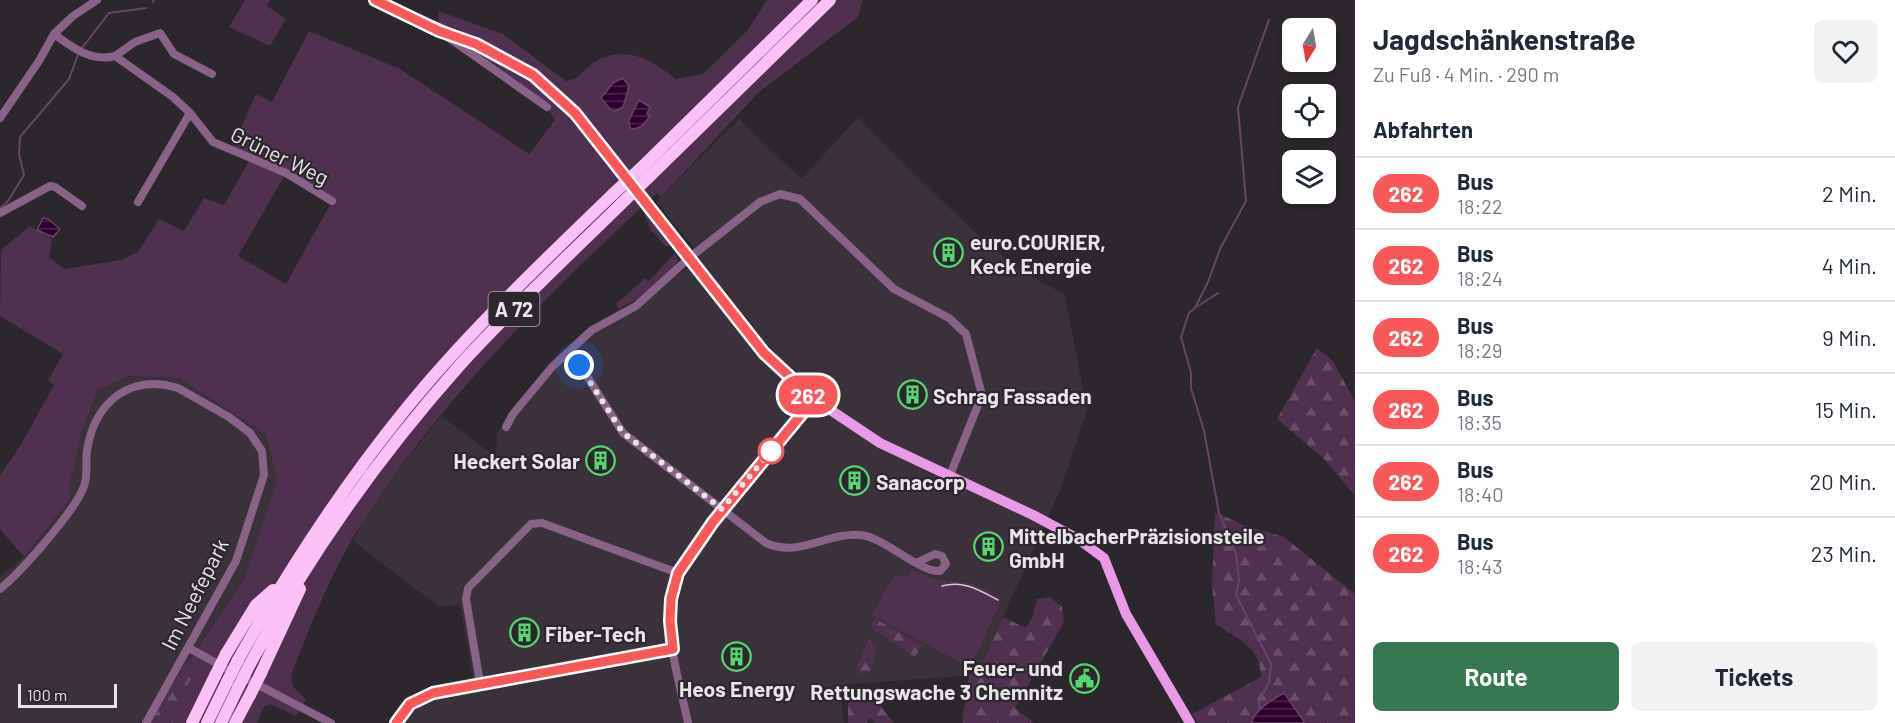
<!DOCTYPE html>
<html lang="de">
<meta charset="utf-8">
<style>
body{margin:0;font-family:Barlow,sans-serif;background:#f2f2f3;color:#1f2937;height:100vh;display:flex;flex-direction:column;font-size:22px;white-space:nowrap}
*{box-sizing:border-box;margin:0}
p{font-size:20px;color:#747a83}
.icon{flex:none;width:33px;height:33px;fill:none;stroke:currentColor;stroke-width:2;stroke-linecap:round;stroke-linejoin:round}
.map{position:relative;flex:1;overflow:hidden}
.sheet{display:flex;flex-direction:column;background:#fff;width:540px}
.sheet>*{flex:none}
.badge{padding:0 12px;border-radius:20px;font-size:21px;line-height:39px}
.needle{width:39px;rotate:191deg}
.controls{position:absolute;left:1282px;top:18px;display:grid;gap:12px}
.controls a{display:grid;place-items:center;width:54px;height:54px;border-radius:9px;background:#fff;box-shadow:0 3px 9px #0003;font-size:30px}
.scale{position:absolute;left:18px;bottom:15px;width:99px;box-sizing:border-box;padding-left:6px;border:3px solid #e8e5e8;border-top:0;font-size:16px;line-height:21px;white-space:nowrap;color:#e8e5e8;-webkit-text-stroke:4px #2c272c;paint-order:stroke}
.you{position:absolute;width:30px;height:30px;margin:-15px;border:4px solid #fff;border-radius:50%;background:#1a73e8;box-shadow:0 0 0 9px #1a73e833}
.map>.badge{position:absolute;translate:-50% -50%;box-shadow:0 0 0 3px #fff}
h2{padding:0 18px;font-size:22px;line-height:54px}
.round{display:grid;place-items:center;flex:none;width:63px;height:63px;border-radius:9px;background:#f2f2f3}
.overview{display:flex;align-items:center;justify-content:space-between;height:102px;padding:0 18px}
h1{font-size:28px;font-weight:700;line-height:45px}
.button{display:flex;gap:12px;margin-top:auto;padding:12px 18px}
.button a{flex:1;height:69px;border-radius:9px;background:#377751;color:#fff;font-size:24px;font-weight:700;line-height:69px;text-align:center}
.button a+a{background:#f2f2f3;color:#1f2937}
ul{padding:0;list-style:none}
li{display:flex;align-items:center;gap:18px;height:72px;padding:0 18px;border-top:2px solid #e0e1e3}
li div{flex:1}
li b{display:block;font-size:22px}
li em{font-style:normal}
li .badge{min-width:66px;font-weight:700;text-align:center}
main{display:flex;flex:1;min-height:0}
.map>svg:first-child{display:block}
.built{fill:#3b313a}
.green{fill:#4f304e;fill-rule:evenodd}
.forest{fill:url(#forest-firs)}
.water{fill:url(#water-rules);stroke:#664566;stroke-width:1.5}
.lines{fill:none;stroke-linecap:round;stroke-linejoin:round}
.stream{stroke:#664566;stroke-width:2}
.minor{stroke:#896287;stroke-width:8}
.major{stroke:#e99ae6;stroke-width:10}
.highway{stroke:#fac1f7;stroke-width:12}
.tram{stroke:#cecbce;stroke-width:1.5}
.highway-bridge{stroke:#fac1f7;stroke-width:12}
.line-casing{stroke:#fff;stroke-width:14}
.line{stroke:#fa5858;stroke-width:9}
.walk{stroke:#e8e5e8;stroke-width:6;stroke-dasharray:0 10.8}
.stop-dot{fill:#fff;stroke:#fa5858;stroke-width:3}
.labels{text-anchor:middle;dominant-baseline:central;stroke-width:4.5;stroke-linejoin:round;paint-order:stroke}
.shield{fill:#2c272c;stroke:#b0acb0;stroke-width:1.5}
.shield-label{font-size:20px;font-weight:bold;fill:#e8e5e8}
.street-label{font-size:21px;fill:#e8e5e8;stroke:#2c272c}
.poi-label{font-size:21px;font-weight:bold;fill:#e8e5e8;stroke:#2c272c;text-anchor:start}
</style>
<main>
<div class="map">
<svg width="1355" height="723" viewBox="0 0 1355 723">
<defs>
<pattern id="forest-firs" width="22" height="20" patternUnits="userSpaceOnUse" patternTransform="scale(1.5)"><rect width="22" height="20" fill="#4f304e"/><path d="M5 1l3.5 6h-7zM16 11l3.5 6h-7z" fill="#684e68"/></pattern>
<pattern id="water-rules" width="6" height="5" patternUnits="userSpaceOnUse" patternTransform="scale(1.5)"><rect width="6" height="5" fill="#2f002f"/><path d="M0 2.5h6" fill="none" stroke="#4d254d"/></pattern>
</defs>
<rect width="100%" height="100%" fill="#2c272c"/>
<!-- built -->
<path class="built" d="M858,118L971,229L1016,267L1065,295L1087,410L1061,488L977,675L839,685L844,723H402L425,702L475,689L460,604L439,607L353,541L363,521L400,468L441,416L496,457L497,433L562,362L595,332L638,308L678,274L687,269L693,247L656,202L739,119L801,179Z
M130,376L178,378L266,434L277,481L245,577L148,723H0V576L24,557L70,499V483L82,431L98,390Z"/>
<!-- green -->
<path class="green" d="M245,0H270L267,6L286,19L270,46L229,27Z
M767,0H863L858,17L759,92L661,197L657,193C550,292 443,397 364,520C333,567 311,624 291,676L293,687L306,699L296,716L270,704L263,708L257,723H148L245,577L277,481L266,434L178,378L130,376L98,390L82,431L70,483V499L24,557L0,529V475L20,446L54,385L48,380L63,354L0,316L1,250L30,226L52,239L49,257L64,269L121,260L138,252L159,219L184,231L204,198L224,205L251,157L231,149L256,94L272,102L309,31L400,69L529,154L555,120L547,107L439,31L438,11L503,34L566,81C579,80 582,70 592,64C623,43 651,59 676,79L703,74L747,31ZM286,173L332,201L286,284L238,256Z
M642,208L672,245L666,247L650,229Z
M675,253L678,260C667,281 640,298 619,309L616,304L645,278L649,281Z
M912,569L933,579L971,583L1002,598L971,668L872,615L894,575L908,576Z"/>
<!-- forest -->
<path class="forest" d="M1317,348L1332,360L1355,401V496L1324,459L1277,419Z
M1215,512L1246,526L1284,537L1355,594V723H1305L1284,693C1270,700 1256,709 1251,723H1198L1192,714L1261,677C1260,646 1239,640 1216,624L1212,585Z
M1050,597L1062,607L1064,622L1015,708L1035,723H962L969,675H977L1003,617L1026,628L1033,616L1037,599Z
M874,618L922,645L915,657L875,631L872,627Z
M869,639L876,645L872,670L868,673H859L857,666Z
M187,662H196L198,668L185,689L183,706L175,723H148Z
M867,689L894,723H876L869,718L868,723H848V700L856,690Z"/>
<!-- water -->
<path class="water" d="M623,78L629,86L623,107L616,111L611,110L601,98L613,83Z
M639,100L650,107L647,114L650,116L642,126L634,129L630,128L629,120Z
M43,218L48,219L60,229L53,237L37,230Z
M1284,693L1305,723H1251C1256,709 1271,700 1284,693Z"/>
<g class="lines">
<!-- stream -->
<path class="stream" d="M153,2L154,0
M82,48L109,13L146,8
M0,208L8,201L24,175L19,154L20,137L69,79L78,55
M1198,306L1218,293
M1260,709L1259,701L1269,683L1271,664L1236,595L1239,580L1236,553L1219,513L1204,431L1191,388V373L1181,337L1189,313L1195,308L1208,282L1220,249L1246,201L1238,107L1269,20"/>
<!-- minor -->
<path class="minor" d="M439,31L547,107
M54,34C73,48 91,62 115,56L173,97L190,113L213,142L286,173L332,201
M115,56L135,42L160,33L174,54L212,74
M0,118L39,61L54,34L73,16L97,0
M138,202L190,113
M0,213L50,186L55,187L82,206
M571,351L623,433L766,543C799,558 827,532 861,535C883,537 921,573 940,571L946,564L942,556L935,554L918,562
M506,427L513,414L552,367L592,330L636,306L688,259L760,202L780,194L800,199L894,289L949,318L966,334L982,395L950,475
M0,589C22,571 70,516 82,491C89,477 85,464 87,450C95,402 130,373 178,388L229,417L250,433L262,451L264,475L236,561L146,723
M189,648L225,668
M239,675L331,723
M480,683L466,599L468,588L531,524L542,523L678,573
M396,723L410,704L433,693L673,649
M688,723C681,689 670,654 670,619C669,560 719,515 754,472"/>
<!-- major -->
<path class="major" d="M374,0L476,44L533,75L575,113L764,353L814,399L880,443L1033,515L1078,539L1104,558L1126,614L1190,723"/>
<!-- highway -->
<path class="highway" d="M640,169L812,0
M648,178L830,0
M226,654L256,605L273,590
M238,660C287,572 341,489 405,410C467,333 541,264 613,194
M249,666C307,558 378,457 460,365C511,309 567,257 621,204
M261,673L300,589
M192,723L215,676
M207,723L227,682
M221,723L238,688
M235,723L250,695"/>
<!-- tram -->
<path class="tram" d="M942,586C964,580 979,590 998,600"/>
<!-- highway-bridge -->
<path class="highway-bridge" d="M613,194L640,169
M621,204L648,178
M215,676L226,654
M227,682L238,660
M238,688L249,666
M250,695L261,673"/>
</g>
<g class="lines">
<defs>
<path id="line" d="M375,0L439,31L476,44L533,75L575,113L764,353L814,399L713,522L678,573L671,599L670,621L673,649L433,693L410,704L396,723"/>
</defs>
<!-- line casing -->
<use href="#line" class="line-casing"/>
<!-- line -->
<use href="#line" class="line"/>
<!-- walk -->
<path class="walk" d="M579,365L623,433L722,509L771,451"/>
</g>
<!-- icons -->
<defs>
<symbol id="building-ring" viewBox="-11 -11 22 22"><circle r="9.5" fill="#2c272c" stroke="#55d671" stroke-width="1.5"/><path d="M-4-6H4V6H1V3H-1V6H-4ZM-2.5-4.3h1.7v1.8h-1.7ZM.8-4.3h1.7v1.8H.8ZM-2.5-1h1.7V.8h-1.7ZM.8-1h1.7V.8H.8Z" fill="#55d671"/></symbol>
<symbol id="civic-ring" viewBox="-11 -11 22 22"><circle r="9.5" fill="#2c272c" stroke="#55d671" stroke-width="1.5"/><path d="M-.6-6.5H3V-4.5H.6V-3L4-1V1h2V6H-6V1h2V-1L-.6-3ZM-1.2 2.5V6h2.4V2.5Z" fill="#55d671"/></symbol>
</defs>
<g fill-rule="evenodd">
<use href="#building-ring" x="932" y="236" width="33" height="33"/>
<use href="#building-ring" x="896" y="378" width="33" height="33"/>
<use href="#building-ring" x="584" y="444" width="33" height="33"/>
<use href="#building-ring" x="838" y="464" width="33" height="33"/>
<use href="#building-ring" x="972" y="530" width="33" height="33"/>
<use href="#building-ring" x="508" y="616" width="33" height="33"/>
<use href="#building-ring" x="720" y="640" width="33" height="33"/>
<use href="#civic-ring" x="1068" y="662" width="33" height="33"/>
</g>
<!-- markers -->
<circle class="stop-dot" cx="771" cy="451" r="12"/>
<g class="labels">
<!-- shield labels -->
<rect class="shield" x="488.5" y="292" width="51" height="34" rx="4.5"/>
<g class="shield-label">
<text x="514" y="309">A 72</text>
</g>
<!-- street labels -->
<g class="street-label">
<text transform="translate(280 155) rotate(26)">Grüner Weg</text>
<text transform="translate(194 594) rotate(-63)">Im Neefepark</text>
</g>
<!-- poi labels -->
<g class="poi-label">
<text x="970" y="241">euro.COURIER,<tspan x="970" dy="24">Keck Energie</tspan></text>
<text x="933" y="395">Schrag Fassaden</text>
<text x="580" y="460" text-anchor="end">Heckert Solar</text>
<text x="876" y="481">Sanacorp</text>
<text x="1009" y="535">MittelbacherPräzisionsteile<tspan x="1009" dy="24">GmbH</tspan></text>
<text x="545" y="633">Fiber-Tech</text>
<text x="1063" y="667" text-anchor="end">Feuer- und<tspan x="1063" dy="24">Rettungswache 3 Chemnitz</tspan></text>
<text x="737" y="688" text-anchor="middle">Heos Energy</text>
</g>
</g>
</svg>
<div class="controls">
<a><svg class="needle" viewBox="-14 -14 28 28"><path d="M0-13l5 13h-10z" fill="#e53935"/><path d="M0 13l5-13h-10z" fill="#747a83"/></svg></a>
<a><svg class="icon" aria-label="locate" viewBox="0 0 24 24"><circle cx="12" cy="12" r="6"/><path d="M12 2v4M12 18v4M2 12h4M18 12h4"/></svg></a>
<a><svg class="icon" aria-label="layers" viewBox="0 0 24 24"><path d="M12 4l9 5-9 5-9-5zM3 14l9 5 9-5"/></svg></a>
</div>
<div class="scale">100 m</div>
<div class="you" style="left:579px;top:365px"></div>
<b class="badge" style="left:808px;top:395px;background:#fa5858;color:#fff">262</b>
</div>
<section class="sheet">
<div class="overview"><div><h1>Jagdschänkenstraße</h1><p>Zu Fuß · 4 Min. · 290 m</p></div><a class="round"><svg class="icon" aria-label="heart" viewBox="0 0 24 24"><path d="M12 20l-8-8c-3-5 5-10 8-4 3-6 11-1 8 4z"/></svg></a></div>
<h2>Abfahrten</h2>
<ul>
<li><span class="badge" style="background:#fa5858;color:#fff">262</span><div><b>Bus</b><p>18:22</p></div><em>2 Min.</em></li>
<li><span class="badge" style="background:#fa5858;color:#fff">262</span><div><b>Bus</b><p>18:24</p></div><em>4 Min.</em></li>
<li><span class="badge" style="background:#fa5858;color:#fff">262</span><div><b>Bus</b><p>18:29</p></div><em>9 Min.</em></li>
<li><span class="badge" style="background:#fa5858;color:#fff">262</span><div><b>Bus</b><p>18:35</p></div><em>15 Min.</em></li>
<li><span class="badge" style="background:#fa5858;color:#fff">262</span><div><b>Bus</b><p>18:40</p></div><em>20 Min.</em></li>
<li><span class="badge" style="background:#fa5858;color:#fff">262</span><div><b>Bus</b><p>18:43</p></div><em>23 Min.</em></li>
</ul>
<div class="button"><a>Route</a><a>Tickets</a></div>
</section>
</main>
